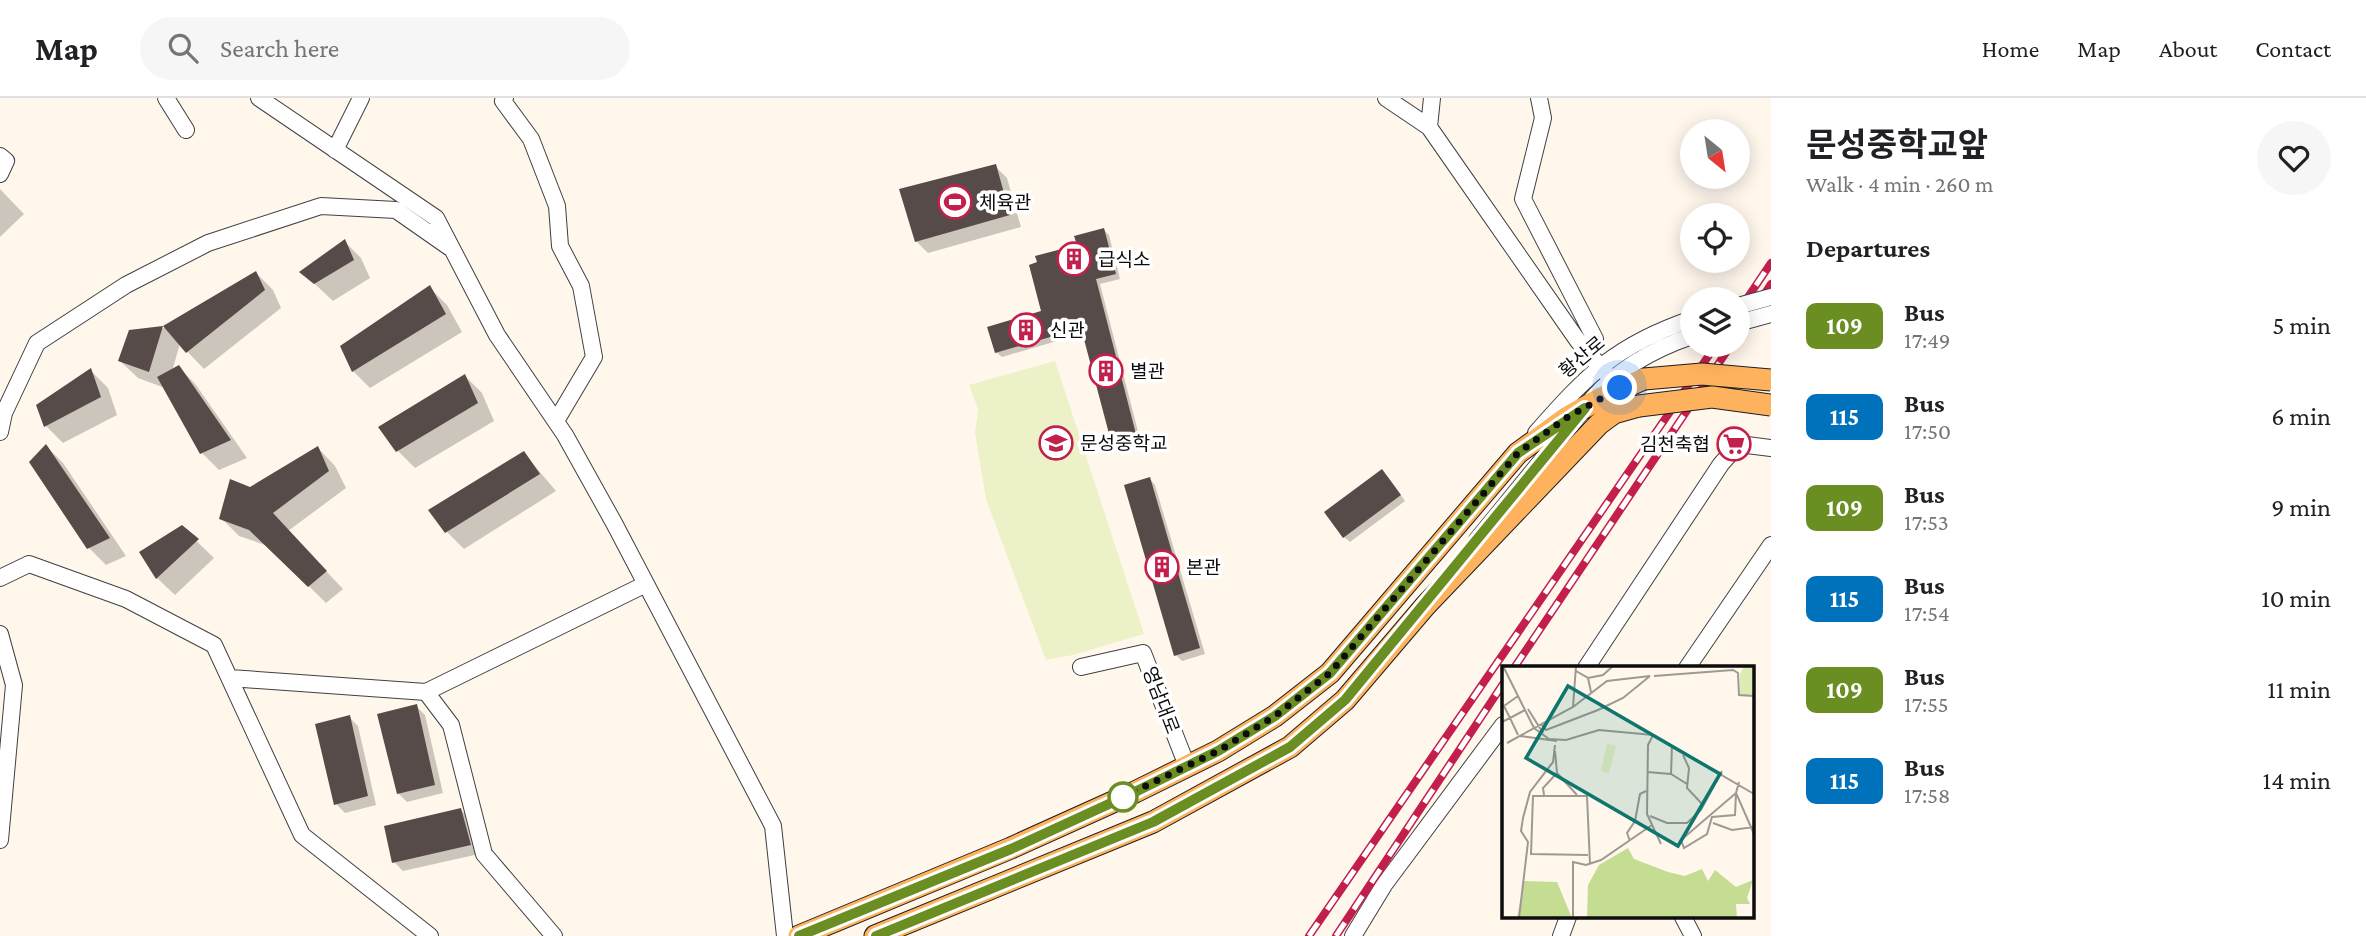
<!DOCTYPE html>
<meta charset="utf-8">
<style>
body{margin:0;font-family:"Crimson Pro","Noto Sans KR",serif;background:#f6f6f6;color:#202124;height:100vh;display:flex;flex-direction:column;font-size:26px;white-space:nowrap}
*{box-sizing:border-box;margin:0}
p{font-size:23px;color:#757577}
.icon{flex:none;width:38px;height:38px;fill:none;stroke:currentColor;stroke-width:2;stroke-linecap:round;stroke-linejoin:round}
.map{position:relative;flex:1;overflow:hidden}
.panel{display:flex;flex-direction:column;background:#fff;width:595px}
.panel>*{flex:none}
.badge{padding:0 14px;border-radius:10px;font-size:24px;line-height:46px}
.needle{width:46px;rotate:150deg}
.fabs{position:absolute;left:1680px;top:21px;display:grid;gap:14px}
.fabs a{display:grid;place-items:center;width:70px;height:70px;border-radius:50%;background:#fff;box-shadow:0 4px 18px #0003;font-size:35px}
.you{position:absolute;width:35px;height:35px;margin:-18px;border:5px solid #fff;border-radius:50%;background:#1a73e8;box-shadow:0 0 0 10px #1a73e833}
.map>.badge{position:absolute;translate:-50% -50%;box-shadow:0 0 0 4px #fff}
h2{padding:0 35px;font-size:26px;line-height:63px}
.round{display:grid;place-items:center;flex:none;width:74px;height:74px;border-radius:37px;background:#f6f6f6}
.headline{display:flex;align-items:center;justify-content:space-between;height:119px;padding:0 35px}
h1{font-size:33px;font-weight:700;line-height:52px}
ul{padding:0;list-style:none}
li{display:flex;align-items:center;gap:21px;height:91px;padding:0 35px}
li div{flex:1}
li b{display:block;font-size:26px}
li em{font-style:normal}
li .badge{min-width:77px;font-weight:700;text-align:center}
header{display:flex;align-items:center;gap:42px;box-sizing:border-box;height:98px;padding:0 35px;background:#fff;border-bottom:2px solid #e0e0e0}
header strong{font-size:33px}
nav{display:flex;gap:38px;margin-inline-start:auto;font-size:24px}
.search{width:490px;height:63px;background:#f6f6f6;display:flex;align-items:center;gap:18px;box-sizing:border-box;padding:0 24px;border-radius:38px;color:#757577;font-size:26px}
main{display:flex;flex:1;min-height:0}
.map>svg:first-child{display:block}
.pitch{fill:#edf1c7}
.shadow{fill:#0003}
.building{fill:#564b48}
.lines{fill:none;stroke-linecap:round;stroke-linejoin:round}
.minor-casing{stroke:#404040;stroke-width:18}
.major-casing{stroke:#1e1e1e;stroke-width:23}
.minor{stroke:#fff;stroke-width:16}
.major{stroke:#feb25d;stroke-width:21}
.rail-casing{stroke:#c21f4d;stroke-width:8}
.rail{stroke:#fff;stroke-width:5;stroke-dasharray:16;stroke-linecap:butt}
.minor-bridge-casing{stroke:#404040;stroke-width:18;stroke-linecap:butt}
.major-bridge-casing{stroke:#1e1e1e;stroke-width:23;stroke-linecap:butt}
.minor-bridge{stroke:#fff;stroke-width:16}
.major-bridge{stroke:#feb25d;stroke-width:21}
.line-casing{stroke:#fff;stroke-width:16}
.line{stroke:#6b8e23;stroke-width:10}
.walk{stroke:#0d0d0d;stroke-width:7;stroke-dasharray:0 12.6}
.stop-dot{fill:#fff;stroke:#6b8e23;stroke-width:3.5}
.labels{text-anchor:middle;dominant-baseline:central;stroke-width:7;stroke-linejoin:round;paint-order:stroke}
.poi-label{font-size:19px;fill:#0d0d0d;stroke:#fff;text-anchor:start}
.street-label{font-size:19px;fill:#0d0d0d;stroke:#fff}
.inset-road{fill:none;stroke:#9e9993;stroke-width:2}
.view{fill:#0f766e;fill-opacity:0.15;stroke:#0f766e;stroke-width:3.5}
.inset-edge{fill:none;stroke:#0d0d0d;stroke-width:3.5}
</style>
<header>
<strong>Map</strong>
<div class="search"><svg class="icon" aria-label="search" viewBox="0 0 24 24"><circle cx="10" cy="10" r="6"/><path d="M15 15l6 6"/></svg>Search here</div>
<nav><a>Home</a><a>Map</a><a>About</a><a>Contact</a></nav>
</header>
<main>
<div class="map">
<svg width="1771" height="838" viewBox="0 0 1771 838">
<rect width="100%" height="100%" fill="#fff7ec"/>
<!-- pitch -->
<path class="pitch" d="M1055,263L1144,536L1073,557L1046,562L986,401L975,335L978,311L969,287Z"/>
<!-- shadow -->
<path class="shadow" d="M995,68L1007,80L1021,129L928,155L916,143Z
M0,91L24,116L0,139Z
M1104,132L1109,137L1120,181L1100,186L1141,345L1118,351L1113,346L1084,235L1002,259L996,254L1043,215L1079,148Z
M344,143L361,160L370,180L333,203L302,174Z
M256,175L273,192L281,210L204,271L180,246L172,273L179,269L196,287L247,360L219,372L201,354L165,290L138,280L120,263L130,234L164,230Z
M430,190L447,207L462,234L370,290L353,273Z
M91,273L108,290L117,317L63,345L46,328Z
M465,278L482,295L494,323L415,370L398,353Z
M46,348L63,365L126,458L106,467L89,450Z
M318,350L335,368L346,390L288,433L343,491L326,505L268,448L239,438L221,420Z
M524,355L556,393L464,451L447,434Z
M1388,379L1405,403L1350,444L1344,439Z
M1150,381L1155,387L1205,556L1182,563L1176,557Z
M182,429L214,460L175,497L157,480L142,455Z
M416,608L425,617L443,695L407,704L398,695Z
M349,619L358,628L376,707L345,715L336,706Z
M461,712L470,721L479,756L403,773L394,764Z"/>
<!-- building -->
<path class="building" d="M996,66L1010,117L915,144L899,91Z
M1104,130L1116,176L1096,181L1137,340L1112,347L1081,230L995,255L987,229L1041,213L1029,167L1037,164L1035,158L1077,147L1074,138Z
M345,141L354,162L314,186L299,174Z
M256,173L265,192L186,255L163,228Z
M430,187L446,216L352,274L340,248Z
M163,228L149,274L118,263L129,232Z
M179,267L231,342L200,356L157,279Z
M91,270L101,299L44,329L36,307Z
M465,276L478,305L396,354L378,329Z
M46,346L110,440L87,451L29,364Z
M318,348L329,373L273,415L327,473L308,489L249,432L219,421L230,381L250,389Z
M524,353L540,376L445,435L428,412Z
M1382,371L1401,397L1343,440L1324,414Z
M1150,379L1200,550L1174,558L1124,387Z
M182,427L199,441L156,481L139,454Z
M417,606L435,687L397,696L377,616Z
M350,617L368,698L334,707L315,626Z
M461,710L471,747L392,765L384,728Z"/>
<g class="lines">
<defs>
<path id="minor" d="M166,0L186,32
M259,0L436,120L497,237L565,337L614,425L773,728L785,838
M505,0L503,3L531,41L557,108L560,148L581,188L594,259L556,323
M1386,0L1429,29L1578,243L1611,281
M1539,0L1543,20L1523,101L1595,241L1590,258
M1429,29L1432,0
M335,52L361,0
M0,58L6,63L0,76
M1592,301C1619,270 1654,251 1692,238
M0,334L4,315L37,245L126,187L208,145L321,108L396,112L449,149
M1536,335C1588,276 1616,247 1692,221
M1477,442L1578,318
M0,480L29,466L126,501L214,547L302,737L430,838
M0,536L14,587L0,742
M1081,569L1143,555L1187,668
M1586,570L1721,366L1739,346L1771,350
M1687,570L1771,447
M230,580L426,594L646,486
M426,594L451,627L484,756L554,838
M1683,819L1693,838
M1353,838L1384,787L1503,627
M1561,838L1568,819"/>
<path id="major" d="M799,838L1011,750L1135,694L1218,653L1275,618L1330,575L1518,355L1566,320L1603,299L1644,281
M875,838L1153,724L1290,649L1345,602L1426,507L1599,326L1614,315L1639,308"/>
</defs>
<!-- minor casing -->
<use href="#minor" class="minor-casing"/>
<!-- major casing -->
<use href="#major" class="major-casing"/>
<!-- minor -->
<use href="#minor" class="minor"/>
<!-- major -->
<use href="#major" class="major"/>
<defs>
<path id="rail" d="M1738,214L1771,165
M1738,236L1771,186
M1514,570L1731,247
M1309,838L1716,247
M1336,838L1503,586"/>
</defs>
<!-- rail casing -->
<use href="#rail" class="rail-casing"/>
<!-- rail -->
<use href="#rail" class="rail"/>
<defs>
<path id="minor-bridge" d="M1738,208L1771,199
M1738,225L1771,216"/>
<path id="major-bridge" d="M1644,281L1702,276L1771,282
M1639,308L1712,299L1771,307"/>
</defs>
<!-- minor-bridge casing -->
<use href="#minor-bridge" class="minor-bridge-casing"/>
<!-- major-bridge casing -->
<use href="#major-bridge" class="major-bridge-casing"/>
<!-- minor-bridge -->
<use href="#minor-bridge" class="minor-bridge"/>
<!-- major-bridge -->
<use href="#major-bridge" class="major-bridge"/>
</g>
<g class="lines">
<defs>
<path id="line" d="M799,838L1011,751L1135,694L1218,653L1275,618L1330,575L1518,355L1585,310L1345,602L1290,649L1153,724L876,838"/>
</defs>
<!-- line casing -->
<use href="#line" class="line-casing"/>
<!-- line -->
<use href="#line" class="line"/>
<!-- walk -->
<path class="walk" d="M1123,699L1218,653L1275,618L1330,575L1518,355L1566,320L1620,290"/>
</g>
<!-- icons -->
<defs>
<symbol id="stadium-ring" viewBox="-11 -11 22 22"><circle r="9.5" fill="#fff" stroke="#c21f4d" stroke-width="1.5"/><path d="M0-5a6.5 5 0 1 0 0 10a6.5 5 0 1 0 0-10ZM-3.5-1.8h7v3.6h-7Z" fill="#c21f4d"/></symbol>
<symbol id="building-ring" viewBox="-11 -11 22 22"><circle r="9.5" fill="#fff" stroke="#c21f4d" stroke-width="1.5"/><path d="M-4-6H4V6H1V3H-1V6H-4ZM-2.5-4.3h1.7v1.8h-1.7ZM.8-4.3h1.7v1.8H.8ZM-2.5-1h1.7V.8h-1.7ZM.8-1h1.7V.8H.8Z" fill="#c21f4d"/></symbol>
<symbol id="school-ring" viewBox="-11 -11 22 22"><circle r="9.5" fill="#fff" stroke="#c21f4d" stroke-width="1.5"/><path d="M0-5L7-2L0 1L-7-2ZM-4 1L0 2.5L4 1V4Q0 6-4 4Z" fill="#c21f4d"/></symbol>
<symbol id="supermarket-ring" viewBox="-11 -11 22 22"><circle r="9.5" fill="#fff" stroke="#c21f4d" stroke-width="1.5"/><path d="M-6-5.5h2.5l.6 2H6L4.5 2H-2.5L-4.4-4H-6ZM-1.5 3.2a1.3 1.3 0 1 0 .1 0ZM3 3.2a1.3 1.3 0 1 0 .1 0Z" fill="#c21f4d"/></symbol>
</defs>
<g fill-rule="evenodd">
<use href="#stadium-ring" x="936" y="85" width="38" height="38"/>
<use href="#building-ring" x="1055" y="142" width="38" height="38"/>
<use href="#building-ring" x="1007" y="213" width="38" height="38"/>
<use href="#building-ring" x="1087" y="254" width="38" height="38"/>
<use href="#school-ring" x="1037" y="326" width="38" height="38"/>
<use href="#supermarket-ring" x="1715" y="327" width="38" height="38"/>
<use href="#building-ring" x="1143" y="450" width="38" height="38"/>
</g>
<!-- markers -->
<circle class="stop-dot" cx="1123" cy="699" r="14"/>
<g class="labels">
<!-- poi labels -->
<g class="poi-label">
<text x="979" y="104">체육관</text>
<text x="1098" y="161">급식소</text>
<text x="1050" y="232">신관</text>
<text x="1130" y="273">별관</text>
<text x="1080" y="345">문성중학교</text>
<text x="1710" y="346" text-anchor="end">김천축협</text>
<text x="1186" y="469">본관</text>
</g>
<!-- street labels -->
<g class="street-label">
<text transform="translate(1582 259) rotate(-40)">황산로</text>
<text transform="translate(1161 602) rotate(69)">영남대로</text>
</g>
</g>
<!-- overview -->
<g transform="translate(1502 568)">
<rect width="252" height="252" fill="#fff7ec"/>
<path d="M242,0H252V29H238V8Z" fill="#ddebb4"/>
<path d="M126,182L132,193L166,206L183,210L200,203L206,215L213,204L234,221L251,214L245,232L248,238H234L235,252H85L86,219L97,199ZM22,215L55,216L70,252H15Z" fill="#c5dc93"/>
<path d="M105,77L114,80L107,107L99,105Z" fill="#edf1c7"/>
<path class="inset-road" d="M1,0L32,62L47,73L64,74L97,64L151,69L252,128M74,5L86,12L89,26M152,10L231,4L236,7L237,29L252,30M86,12L101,9L111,0M71,41L105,15L148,10M26,43L41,67M0,56L8,52L2,40L16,30M39,58L44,64L96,44L121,32L148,10M16,69L8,52L23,44M151,69L146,79L145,148L159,178M18,70L55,75M5,77L71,41L74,0M53,85L55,107L75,129M181,89L187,102L185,122L201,139M145,106L169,108L185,118M169,108L170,79M237,116L234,127L252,168M234,127L233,149L210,151L205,168L182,182L179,174ZM42,129L41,122L55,107M148,150L165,157H185L199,144L220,105M211,157L230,164L252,161M128,175L125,167L133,155L138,128L144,125M86,189L29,188L31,130H85L88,198M17,252L26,176L19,165L21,152L28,126L51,96L53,79M71,252V196L84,199L99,194L150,159"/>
<path class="view" d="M66,20L218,108L176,180L24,92Z"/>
<rect width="252" height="252" class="inset-edge"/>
</g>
</svg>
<div class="fabs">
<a><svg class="needle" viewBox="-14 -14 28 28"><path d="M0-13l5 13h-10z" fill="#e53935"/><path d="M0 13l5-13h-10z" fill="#757577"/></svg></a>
<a><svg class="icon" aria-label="locate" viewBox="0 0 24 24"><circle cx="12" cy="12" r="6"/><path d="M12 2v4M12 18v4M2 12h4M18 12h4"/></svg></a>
<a><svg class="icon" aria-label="layers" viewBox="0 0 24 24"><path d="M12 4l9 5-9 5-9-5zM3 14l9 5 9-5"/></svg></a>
</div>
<div class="you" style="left:1620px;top:290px"></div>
</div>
<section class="panel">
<div class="headline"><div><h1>문성중학교앞</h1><p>Walk · 4 min · 260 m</p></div><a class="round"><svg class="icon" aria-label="heart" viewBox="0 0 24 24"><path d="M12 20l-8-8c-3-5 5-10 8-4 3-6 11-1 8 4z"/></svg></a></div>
<h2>Departures</h2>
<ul>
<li><span class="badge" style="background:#6b8e23;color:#fff">109</span><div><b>Bus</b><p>17:49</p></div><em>5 min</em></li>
<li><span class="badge" style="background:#0072bc;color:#fff">115</span><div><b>Bus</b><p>17:50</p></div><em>6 min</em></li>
<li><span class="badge" style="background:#6b8e23;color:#fff">109</span><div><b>Bus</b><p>17:53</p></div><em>9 min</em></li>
<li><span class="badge" style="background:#0072bc;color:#fff">115</span><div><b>Bus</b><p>17:54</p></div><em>10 min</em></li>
<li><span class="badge" style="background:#6b8e23;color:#fff">109</span><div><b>Bus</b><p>17:55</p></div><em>11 min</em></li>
<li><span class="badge" style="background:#0072bc;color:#fff">115</span><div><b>Bus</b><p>17:58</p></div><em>14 min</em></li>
</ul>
</section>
</main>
